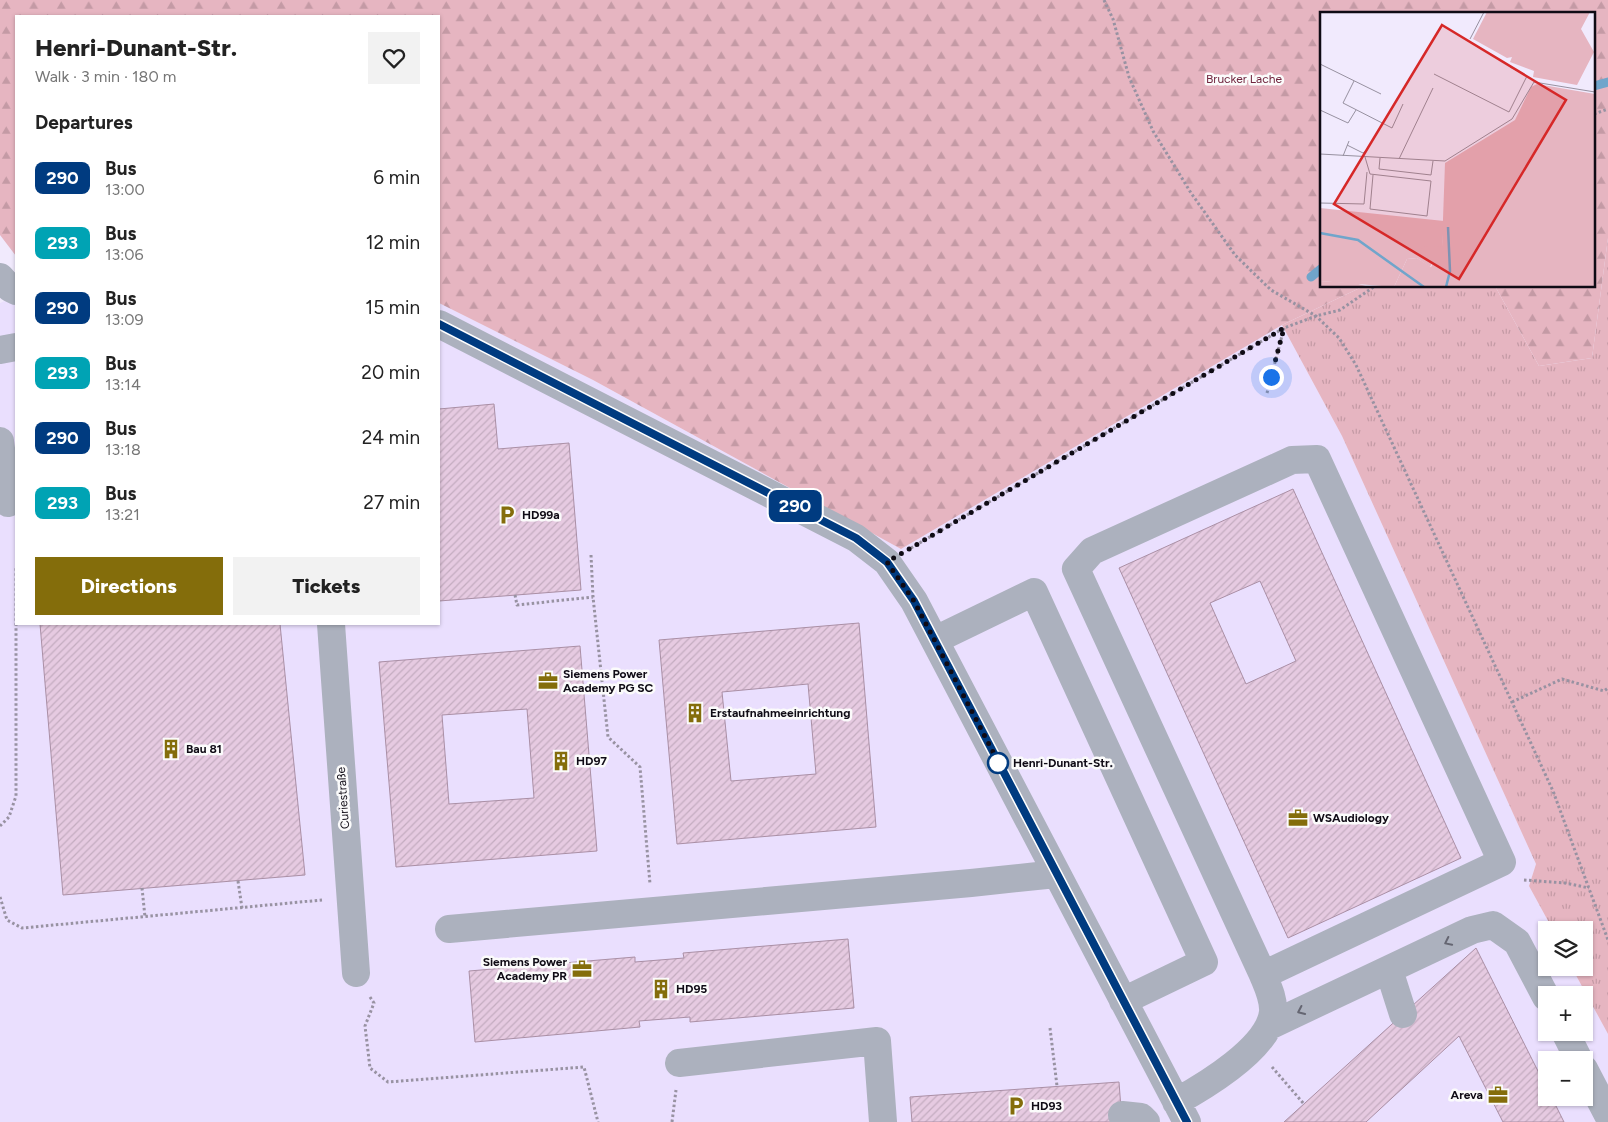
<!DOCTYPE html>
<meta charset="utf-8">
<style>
body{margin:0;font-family:Figtree,sans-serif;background:#f2f2f2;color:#222;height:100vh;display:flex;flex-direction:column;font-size:19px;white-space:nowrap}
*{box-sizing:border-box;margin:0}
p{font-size:16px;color:#767676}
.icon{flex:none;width:28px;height:28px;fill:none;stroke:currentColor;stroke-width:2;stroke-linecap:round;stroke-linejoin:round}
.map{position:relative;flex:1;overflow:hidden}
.side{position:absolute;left:15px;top:15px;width:425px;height:610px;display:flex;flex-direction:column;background:#fff;border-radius:0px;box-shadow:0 1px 4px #0004}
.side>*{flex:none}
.badge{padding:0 10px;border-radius:8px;font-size:18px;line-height:32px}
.controls{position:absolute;left:1538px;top:921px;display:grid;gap:10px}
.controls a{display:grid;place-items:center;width:55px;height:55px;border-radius:0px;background:#fff;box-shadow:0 1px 4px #0004;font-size:25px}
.you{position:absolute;width:25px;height:25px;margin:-12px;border:4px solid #fff;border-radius:50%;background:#1a73e8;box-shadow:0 0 0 8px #1a73e833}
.map>.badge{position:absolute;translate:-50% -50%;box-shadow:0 0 0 2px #fff}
h2{padding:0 20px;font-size:19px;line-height:45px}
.round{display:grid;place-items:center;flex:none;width:52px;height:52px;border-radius:0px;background:#f2f2f2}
.summary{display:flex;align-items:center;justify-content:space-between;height:85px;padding:0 20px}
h1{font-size:24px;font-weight:800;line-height:38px}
.button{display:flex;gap:10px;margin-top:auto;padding:10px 20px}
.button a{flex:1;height:58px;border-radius:0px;background:#846d0b;color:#fff;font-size:20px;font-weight:800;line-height:58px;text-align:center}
.button a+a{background:#f2f2f2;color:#222}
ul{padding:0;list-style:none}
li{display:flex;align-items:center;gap:15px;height:65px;padding:0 20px}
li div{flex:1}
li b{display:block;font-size:19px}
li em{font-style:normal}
li .badge{min-width:55px;font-weight:700;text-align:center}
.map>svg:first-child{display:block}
.built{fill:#eadffe;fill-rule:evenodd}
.grass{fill:url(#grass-tufts)}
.forest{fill:url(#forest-firs)}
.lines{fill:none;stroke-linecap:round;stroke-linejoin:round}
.stream{stroke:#70a5cb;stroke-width:9}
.building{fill:url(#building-hatch);stroke:#aa8fa5;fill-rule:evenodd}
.path{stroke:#9892a2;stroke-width:3;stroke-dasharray:2.5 2.5;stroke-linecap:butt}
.minor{stroke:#acb1be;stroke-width:28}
.oneway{stroke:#656672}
.line-casing{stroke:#fff;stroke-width:11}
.line{stroke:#003b80;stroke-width:8}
.walk{stroke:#0f0b15;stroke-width:5;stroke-dasharray:0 9}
.stop-dot{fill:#fff;stroke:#003b80;stroke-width:2.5}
.labels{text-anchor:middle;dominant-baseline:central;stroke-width:5;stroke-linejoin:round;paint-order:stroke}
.park-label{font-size:12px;fill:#70243e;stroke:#fbfbfb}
.poi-label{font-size:12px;font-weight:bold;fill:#0f0b15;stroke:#fbfbfb;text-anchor:start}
.stop-label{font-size:12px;font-weight:bold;fill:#0f0b15;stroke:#fbfbfb;text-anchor:start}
.street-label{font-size:12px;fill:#0f0b15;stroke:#fbfbfb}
.inset-river{fill:none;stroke:#70a5cb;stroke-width:2.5}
.inset-road{fill:none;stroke:#9791a0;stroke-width:1}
.view{fill:#d62828;fill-opacity:0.15;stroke:#d62828;stroke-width:2.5}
.inset-edge{fill:none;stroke:#0f0b15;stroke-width:2.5}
</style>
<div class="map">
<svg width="1608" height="1122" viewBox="0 0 1608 1122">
<defs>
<pattern id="grass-tufts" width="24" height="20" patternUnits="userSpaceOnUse" patternTransform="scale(1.25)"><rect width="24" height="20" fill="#e6b5c1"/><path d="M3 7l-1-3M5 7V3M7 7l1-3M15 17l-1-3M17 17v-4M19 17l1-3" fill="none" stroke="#c49aa5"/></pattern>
<pattern id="forest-firs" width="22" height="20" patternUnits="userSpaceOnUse" patternTransform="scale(1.25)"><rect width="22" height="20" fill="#e6b5c1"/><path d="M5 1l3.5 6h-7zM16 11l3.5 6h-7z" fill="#c49aa5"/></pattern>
<pattern id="building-hatch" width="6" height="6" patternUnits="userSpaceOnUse" patternTransform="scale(1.25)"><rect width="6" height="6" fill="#e6cae1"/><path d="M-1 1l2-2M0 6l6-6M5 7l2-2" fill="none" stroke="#c4acc0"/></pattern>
</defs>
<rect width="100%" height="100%" fill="#f1eafd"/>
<!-- built -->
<path class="built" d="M16,296V624H439V303L593,380L901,549L1282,325L1342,436L1536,864L1529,886L1553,930H1546V968H1572L1608,1034V1122H0V303ZM1546,995H1584V1032H1546ZM1546,1060H1584V1098H1546Z"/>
<!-- grass -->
<path class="grass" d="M1608,238V1034L1572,968H1584V930H1553L1529,886L1536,864L1342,436L1282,325L1364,286H1495L1539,366L1592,358Z"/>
<!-- forest -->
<path class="forest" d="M0,0H1608V238L1592,358L1539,366L1495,286H1594V14H1322V286H1364L1282,325L901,549L593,380L439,303V16H16V256L0,235Z"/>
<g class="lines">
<!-- stream -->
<path class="stream" d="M1594,86L1608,82
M1311,277L1322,268"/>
</g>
<!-- building -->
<path class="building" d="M494,404L498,449L569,443L581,590L439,601V409Z
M1293,489L1461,858L1288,938L1119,568ZM1260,581L1296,661L1246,684L1210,603Z
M859,623L876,827L677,844L659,640ZM808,684L816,774L731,781L722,692Z
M40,624H280L305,875L63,895Z
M580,646L597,851L396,867L379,662ZM527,709L534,798L449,804L442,715Z
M848,939L854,1008L690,1022V1017L639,1021L640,1027L475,1042L469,971L635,957V962L684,958L683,953Z
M1476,948L1546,1087V1098H1552L1564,1122H1503L1459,1036L1366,1122H1284Z
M1119,1082L1122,1122H912L910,1097Z"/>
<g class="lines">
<!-- path -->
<path class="path" d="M1104,0L1113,19L1129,77L1153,131L1191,193L1235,255L1271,290L1316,316L1339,338L1356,365L1553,791L1608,940
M1594,114L1608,109
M1267,393L1284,328
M911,548L1284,328L1316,316L1340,310L1375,286
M591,555L593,597L608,737L640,767L650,884
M515,595L517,605L593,597
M1512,702L1562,679L1604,691L1608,688
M0,826L9,817L16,796V567
M1524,880L1565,883L1589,888
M238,881L242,908
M142,888L145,917
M0,897L7,920L22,928L322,900
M370,997L374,1003L365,1026L370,1068L388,1082L584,1067L598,1122
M1050,1028L1057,1086
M1272,1067L1304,1104
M672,1122L676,1090"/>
<!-- minor -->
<path class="minor" d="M0,277L10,288L16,291
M439,324L856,538L887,562L914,601L1187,1122
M0,350L16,347
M0,441L8,503
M331,624L356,973
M935,640L1034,592L1204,962L1123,1001
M449,929L971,883L1056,874
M1389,970L1403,1014
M1269,1026L1472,930L1493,925L1517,942L1546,997
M1565,1032L1579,1060
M679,1063L877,1041L883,1122
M1584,1069L1608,1115
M1176,1102C1205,1086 1269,1048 1273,1012C1274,999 1268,987 1263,975L1076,569L1092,551L1292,460L1317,459L1502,862L1263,975
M1122,1115L1141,1117L1146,1122"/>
</g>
<!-- one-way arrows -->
<defs><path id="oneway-chevron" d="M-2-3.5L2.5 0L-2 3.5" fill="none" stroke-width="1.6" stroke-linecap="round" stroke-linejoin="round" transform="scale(1.25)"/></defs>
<g class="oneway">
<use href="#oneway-chevron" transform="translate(1448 942) rotate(154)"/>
<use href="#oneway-chevron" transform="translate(1301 1011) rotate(155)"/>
</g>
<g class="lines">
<defs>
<path id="line" d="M439,324L856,538L887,562L914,601L1187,1122"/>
</defs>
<!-- line casing -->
<use href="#line" class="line-casing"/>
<!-- line -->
<use href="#line" class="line"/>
<!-- walk -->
<path class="walk" d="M998,763L1002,769L914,601L887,562L1284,328L1271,377"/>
</g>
<!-- icons -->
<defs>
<symbol id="parking-bare" viewBox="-9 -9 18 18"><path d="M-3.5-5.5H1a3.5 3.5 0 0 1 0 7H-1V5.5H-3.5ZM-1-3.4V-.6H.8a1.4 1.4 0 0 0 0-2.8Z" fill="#846d0b" stroke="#fbfbfb" stroke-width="2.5" paint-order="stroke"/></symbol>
<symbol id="office-bare" viewBox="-9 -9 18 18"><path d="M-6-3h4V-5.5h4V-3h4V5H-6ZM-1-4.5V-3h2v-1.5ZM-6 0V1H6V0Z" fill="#846d0b" stroke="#fbfbfb" stroke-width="2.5" paint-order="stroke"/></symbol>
<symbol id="building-bare" viewBox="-9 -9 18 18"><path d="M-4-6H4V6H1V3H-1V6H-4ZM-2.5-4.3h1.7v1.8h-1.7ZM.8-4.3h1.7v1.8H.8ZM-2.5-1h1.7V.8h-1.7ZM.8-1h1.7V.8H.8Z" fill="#846d0b" stroke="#fbfbfb" stroke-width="2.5" paint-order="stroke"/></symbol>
</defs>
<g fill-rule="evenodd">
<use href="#parking-bare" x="493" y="501" width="28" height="28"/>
<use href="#office-bare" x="534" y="667" width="28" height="28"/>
<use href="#building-bare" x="681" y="699" width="28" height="28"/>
<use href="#building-bare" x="157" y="735" width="28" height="28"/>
<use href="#building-bare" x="547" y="747" width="28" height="28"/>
<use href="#office-bare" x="1284" y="804" width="28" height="28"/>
<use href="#office-bare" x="568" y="955" width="28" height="28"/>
<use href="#building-bare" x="647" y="975" width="28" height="28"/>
<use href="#office-bare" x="1484" y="1081" width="28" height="28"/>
<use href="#parking-bare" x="1002" y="1092" width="28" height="28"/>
</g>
<!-- markers -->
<circle class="stop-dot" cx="998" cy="763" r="10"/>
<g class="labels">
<!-- park labels -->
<g class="park-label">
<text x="1244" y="79">Brucker Lache</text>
</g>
<!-- poi labels -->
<g class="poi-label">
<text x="522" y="515">HD99a</text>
<text x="563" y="674">Siemens Power<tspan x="563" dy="14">Academy PG SC</tspan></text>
<text x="710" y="713">Erstaufnahmeeinrichtung</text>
<text x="186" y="749">Bau 81</text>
<text x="576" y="761">HD97</text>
<text x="1313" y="818">WSAudiology</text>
<text x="567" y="962" text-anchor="end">Siemens Power<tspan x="567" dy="14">Academy PR</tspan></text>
<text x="676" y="989">HD95</text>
<text x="1483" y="1095" text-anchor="end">Areva</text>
<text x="1031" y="1106">HD93</text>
</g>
<!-- stop labels -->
<g class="stop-label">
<text x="1013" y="763">Henri-Dunant-Str.</text>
</g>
<!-- street labels -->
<g class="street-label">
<text transform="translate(343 798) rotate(-94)">Curiestraße</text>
</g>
</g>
<!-- overview -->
<g transform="translate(1320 12)">
<rect width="275" height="275" fill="#f1eafd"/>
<path d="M167,0H270L261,17L274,40L257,73L213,65L214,59L190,50L192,45L187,46L153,27ZM0,196L124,209L122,235L110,255L97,246L87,247L74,275L0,269Z" fill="#e6b5c1"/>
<path d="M217,72L275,82V275H74L87,247L97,246L111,255L113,251L100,241L103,234L122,235L125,151L195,108L211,75ZM0,269L35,271L49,275H0Z" fill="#e6b5c1"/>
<path class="inset-river" d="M0,221L38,228L104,275M126,275L130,259L128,215"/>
<path class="inset-road" d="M150,27L164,0M0,52L61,82M114,62L189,100L207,64L190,55M34,69L23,91L72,116L83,92M0,98L28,111L36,98M27,133L43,141L47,138M0,142L125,149L192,107L214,70L275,80M23,144L29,129M45,145L50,162L111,169L107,204L50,197L53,163M60,146L59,157L111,163L113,149M79,147L113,76M0,191L44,192L47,160"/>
<path class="view" d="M122,13L246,88L139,267L14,192Z"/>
<rect width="275" height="275" class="inset-edge"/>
</g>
</svg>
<div class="controls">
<a><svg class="icon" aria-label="layers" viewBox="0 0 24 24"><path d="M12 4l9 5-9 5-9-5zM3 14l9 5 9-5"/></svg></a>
<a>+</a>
<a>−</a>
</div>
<div class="you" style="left:1271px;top:377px"></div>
<b class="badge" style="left:795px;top:506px;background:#003b80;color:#fff">290</b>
<section class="side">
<div class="summary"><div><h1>Henri-Dunant-Str.</h1><p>Walk · 3 min · 180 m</p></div><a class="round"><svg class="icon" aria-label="heart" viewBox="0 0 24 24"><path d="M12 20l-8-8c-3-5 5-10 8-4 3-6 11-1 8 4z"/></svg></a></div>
<h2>Departures</h2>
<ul>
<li><span class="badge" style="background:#003b80;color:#fff">290</span><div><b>Bus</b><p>13:00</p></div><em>6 min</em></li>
<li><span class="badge" style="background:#00a3b4;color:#fff">293</span><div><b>Bus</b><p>13:06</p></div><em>12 min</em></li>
<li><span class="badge" style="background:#003b80;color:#fff">290</span><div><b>Bus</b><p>13:09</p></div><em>15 min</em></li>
<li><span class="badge" style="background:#00a3b4;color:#fff">293</span><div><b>Bus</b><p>13:14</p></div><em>20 min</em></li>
<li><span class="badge" style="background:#003b80;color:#fff">290</span><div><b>Bus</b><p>13:18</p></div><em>24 min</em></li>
<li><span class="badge" style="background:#00a3b4;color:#fff">293</span><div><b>Bus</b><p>13:21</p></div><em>27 min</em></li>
</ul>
<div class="button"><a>Directions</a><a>Tickets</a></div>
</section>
</div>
